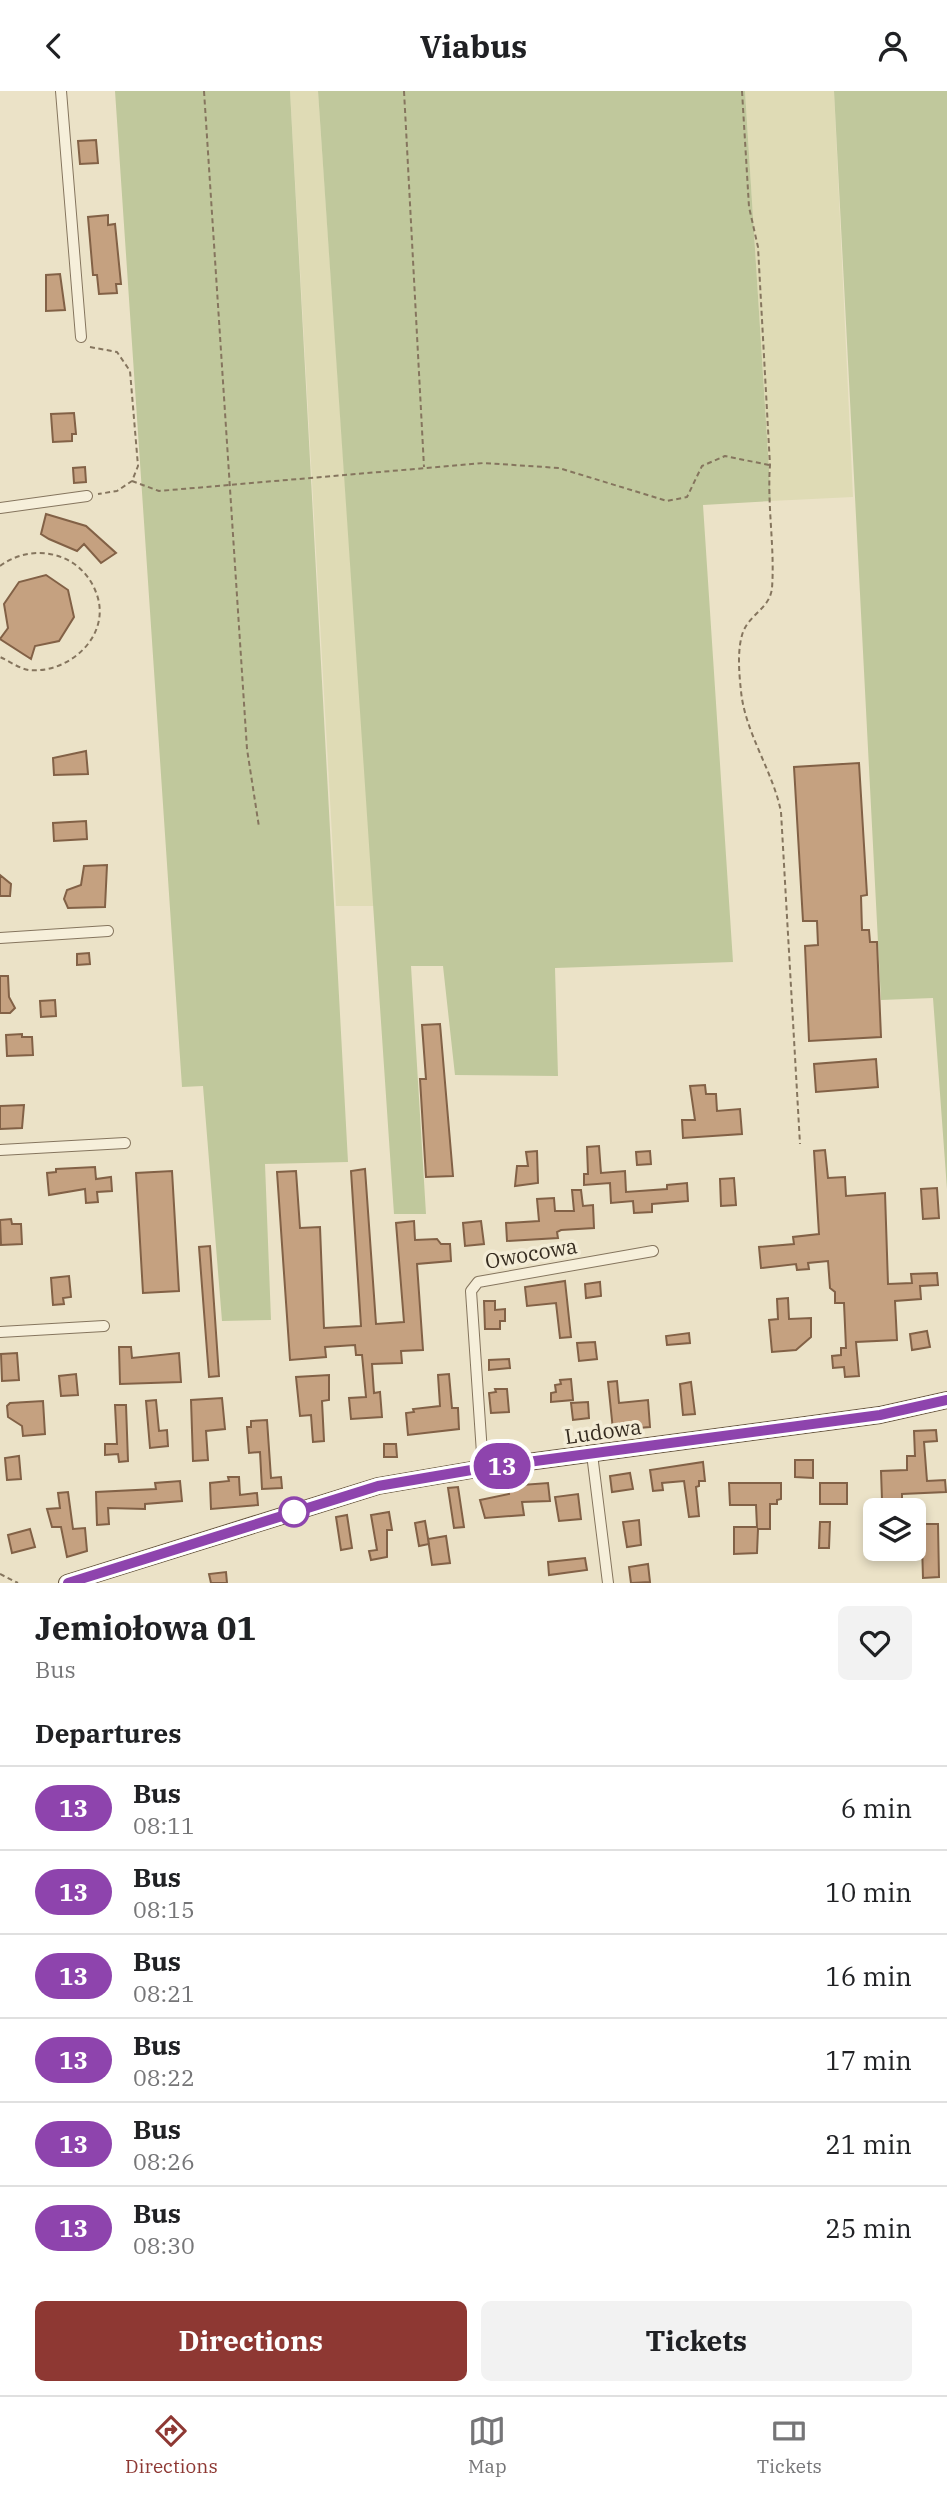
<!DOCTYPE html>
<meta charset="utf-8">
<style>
body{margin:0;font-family:"IBM Plex Serif",serif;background:#f2f2f2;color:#202124;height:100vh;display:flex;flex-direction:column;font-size:26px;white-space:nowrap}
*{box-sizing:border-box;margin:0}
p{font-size:23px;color:#757577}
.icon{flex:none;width:38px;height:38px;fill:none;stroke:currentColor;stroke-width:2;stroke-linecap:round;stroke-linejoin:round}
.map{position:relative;height:1492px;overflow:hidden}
.panel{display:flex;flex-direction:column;background:#fff;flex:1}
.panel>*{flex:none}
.badge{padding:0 14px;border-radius:23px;font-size:24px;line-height:46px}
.controls{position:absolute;left:863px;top:1407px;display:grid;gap:14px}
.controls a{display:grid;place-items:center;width:63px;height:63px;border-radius:10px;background:#fff;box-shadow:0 4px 10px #0003;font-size:35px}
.map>.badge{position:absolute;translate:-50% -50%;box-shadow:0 0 0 4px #fff}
h2{padding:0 35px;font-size:26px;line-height:63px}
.round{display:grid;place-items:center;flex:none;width:74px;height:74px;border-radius:10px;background:#f2f2f2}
.head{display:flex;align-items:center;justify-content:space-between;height:119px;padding:0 35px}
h1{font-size:33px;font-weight:800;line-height:52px}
.action{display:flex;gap:14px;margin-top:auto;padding:14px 35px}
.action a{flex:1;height:80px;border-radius:10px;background:#8e3833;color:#fff;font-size:28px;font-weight:800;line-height:80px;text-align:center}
.action a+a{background:#f2f2f2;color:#202124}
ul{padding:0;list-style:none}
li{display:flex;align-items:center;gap:21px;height:84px;padding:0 35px;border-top:2px solid #e0e0e0}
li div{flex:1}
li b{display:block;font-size:26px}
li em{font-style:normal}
li .badge{min-width:77px;font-weight:700;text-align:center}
header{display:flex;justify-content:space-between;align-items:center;height:91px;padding:0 35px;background:#fff;font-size:32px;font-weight:800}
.tab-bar{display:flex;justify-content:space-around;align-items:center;height:98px;border-top:2px solid #e0e0e0;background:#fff;font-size:19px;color:#757577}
.tab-bar a{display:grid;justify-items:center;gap:4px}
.tab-bar .active{color:#8e3833}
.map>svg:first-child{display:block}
.farmland{fill:#dfdbb5}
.green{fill:#c0c89c}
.building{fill:#c5a180;stroke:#826146;stroke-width:2}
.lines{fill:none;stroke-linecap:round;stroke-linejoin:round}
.street-casing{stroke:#85755e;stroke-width:12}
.secondary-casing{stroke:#675641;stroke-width:18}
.path{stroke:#85755e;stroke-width:2;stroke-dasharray:5 3.5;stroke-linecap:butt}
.street{stroke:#f6efda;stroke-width:10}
.secondary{stroke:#f6efda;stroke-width:16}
.line-casing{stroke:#fff;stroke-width:16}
.line{stroke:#8e44ad;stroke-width:10}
.stop-dot{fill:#fff;stroke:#8e44ad;stroke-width:3.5}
.labels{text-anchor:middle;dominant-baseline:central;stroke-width:7;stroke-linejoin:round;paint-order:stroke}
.street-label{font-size:21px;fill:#362c20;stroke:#f3ecd6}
</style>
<header><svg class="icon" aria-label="back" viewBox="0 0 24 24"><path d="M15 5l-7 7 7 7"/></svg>Viabus<svg class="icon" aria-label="person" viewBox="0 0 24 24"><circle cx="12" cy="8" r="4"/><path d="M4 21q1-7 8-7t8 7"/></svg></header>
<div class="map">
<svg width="947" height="1492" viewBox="0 0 947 1492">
<rect width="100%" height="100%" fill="#ebe2c7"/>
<!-- farmland -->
<path class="farmland" d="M290,0H318L374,815H336Z
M745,0H834L853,406L771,410Z"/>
<!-- green -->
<path class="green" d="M115,0H290L348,1071L265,1073L271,1229L222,1230L203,995L182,996Z
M318,0H745L771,410L703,414L733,871L555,877L558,985L455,984L443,875H411L426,1123H394Z
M834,0H947V1098L933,907L881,909Z"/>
<!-- building -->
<path class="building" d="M96,49L98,72L80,73L78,50Z
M108,124V134L115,133L121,193H116L117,202L99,203L97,184H93L88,126Z
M60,183L65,219L46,220V184Z
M74,322L76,343H72V350L53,351L51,323Z
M85,376L86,391L74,392L73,377Z
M46,423L86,435L116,462L101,472L84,453L77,460L49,448L41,443Z
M46,484L68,499L74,526L59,550L35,555L31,568L0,548L8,537L4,513L19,491Z
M86,660L88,683L54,684L53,667Z
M859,672L867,804L861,805L862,839H869L870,851H877L881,946L809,950L805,855L818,854L817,830H803L794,676Z
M86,730L87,748L54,750L53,732Z
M107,774L105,816L68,817L64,808L67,799L81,794L84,775Z
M0,784L11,793L10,805H0Z
M89,862L90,873L77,874V863Z
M0,885H8L9,906L15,917L10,922H0Z
M55,909L56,925L41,926L40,910Z
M440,933L453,1085L426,1086L420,988H426L422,934Z
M22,943V946H32L33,964L7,965L6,944Z
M876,968L878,996L816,1001L814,973Z
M705,994L706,1003H716L717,1020L740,1018L742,1043L683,1047L682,1029H695L690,995Z
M24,1014L22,1037L0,1038V1015Z
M599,1055L601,1082L625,1080L626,1101L667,1098V1094L687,1092L688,1110L652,1113V1121L634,1122L633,1110L611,1112L610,1092L584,1094V1083H588L587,1056Z
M825,1059L828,1087L845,1086L846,1105L885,1102L888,1193L912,1192L911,1183L937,1182L938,1194L920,1195L921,1208L895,1210L897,1249L856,1251L859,1285L845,1286L844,1276L833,1277L832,1265L841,1264V1257H846L844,1212H835V1201L830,1197L828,1170L808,1172L809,1178L797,1179L796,1173L761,1177L759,1156L794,1153L793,1146L819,1143L814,1060Z
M537,1060L538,1092L515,1095L517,1075H528L526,1061Z
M650,1060L651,1073L637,1074L636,1061Z
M95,1076L96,1088L111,1086L112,1100L97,1101L98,1111L86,1112L85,1098L49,1104L47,1082L56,1081V1078Z
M365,1078L376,1233L404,1231L396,1132L414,1130L415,1149L437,1148L441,1153H450L451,1170L417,1173L423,1259L401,1260L402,1272L372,1273L374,1302L380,1301L382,1326L351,1328L349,1307L366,1306L362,1264H356L355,1254L325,1256L326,1266L290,1269L277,1081L296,1080L300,1137L320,1136L324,1237L361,1235L351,1080Z
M172,1080L179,1200L143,1202L136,1082Z
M734,1087L736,1114L721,1115L720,1088Z
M937,1097L939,1127L923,1128L921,1098Z
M572,1099H581L583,1115L593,1114L594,1137L561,1139L557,1141L558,1147L507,1150L506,1132L539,1130L537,1108L554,1107L555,1120H574Z
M11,1128L12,1133H21L22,1153L1,1154L0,1129Z
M481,1130L484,1153L465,1155L463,1132Z
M210,1155L219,1285L209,1286L199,1156Z
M69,1185L71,1206L63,1207L64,1213L53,1214L51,1187Z
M565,1190L571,1246L560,1247L556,1212L527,1215L525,1196Z
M600,1191L601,1205L586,1207L585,1193Z
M788,1207L789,1228L811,1227V1246L796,1259L772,1261L769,1229L778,1228L777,1208Z
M484,1210H495V1219L505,1218V1230H500V1238H485Z
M927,1240L930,1256L912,1259L910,1243Z
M689,1242L690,1252L667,1254L666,1245Z
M595,1251L597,1268L579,1270L577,1252Z
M119,1256H131L132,1267L179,1262L181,1291L120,1293Z
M17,1262L19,1289L2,1290L1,1263Z
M509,1268L510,1277L489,1279V1269Z
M76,1283L78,1304L61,1305L59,1285Z
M449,1283L452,1317H458L459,1338L408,1344L406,1322L414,1321L413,1318L440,1315L438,1284Z
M329,1284V1309L322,1310L324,1350L313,1351L311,1324L300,1325L296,1286Z
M571,1288L573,1309L551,1311V1302L556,1301L555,1294L561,1293L560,1289Z
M617,1290L619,1312L648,1309L650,1336L613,1339L608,1291Z
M691,1291L695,1323L683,1324L680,1293Z
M495,1298H507L509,1321L491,1322L489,1302L496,1301Z
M222,1307L225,1338L206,1340L208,1369L193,1370L191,1309Z
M156,1309L159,1340L167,1339L168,1355L150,1357L146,1310Z
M43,1310L45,1343L23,1345L22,1335L8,1326L7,1315L10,1312Z
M588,1311L589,1327L573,1329L571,1312Z
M115,1314H126L128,1370L119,1371L118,1363L105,1364V1353H117Z
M267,1329L271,1387L281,1386L282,1397L262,1398L260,1361L249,1362L247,1336H251V1330Z
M936,1339L937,1350L924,1351L927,1390L945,1389L946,1401L902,1403V1408L882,1409L881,1380L907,1379V1365H915L914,1340Z
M384,1353H396L397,1366H384Z
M19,1365L21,1388L7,1389L5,1367Z
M795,1369H813V1387L795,1386Z
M703,1371L705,1390H699V1395L696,1396L699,1425L689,1426L684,1390L662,1392L663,1399L653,1400L650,1379Z
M630,1382L633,1398L612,1401L610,1385Z
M228,1386H239L240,1404L257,1402L258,1414L211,1418L210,1392L229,1390Z
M180,1390L182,1410L145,1413V1418L108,1417L109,1433L97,1434L96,1401L156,1398L155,1392Z
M548,1392L550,1410L522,1411L524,1424L485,1427L480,1409L509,1403L508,1395Z
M729,1392H781V1408L777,1409V1413H770V1438H758L757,1462L734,1463V1436H757L756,1414H730Z
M820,1392H847V1413H820Z
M458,1396L464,1436L454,1437L448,1397Z
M68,1401L73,1438L85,1437L87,1460L67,1466L61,1436H52L47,1418L60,1417L58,1402Z
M578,1403L581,1428L559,1430L555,1406Z
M389,1421L392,1439H387V1466L371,1469L369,1460L377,1459L371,1424Z
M347,1424L352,1457L341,1459L336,1426Z
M639,1429L641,1454L627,1456L623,1431Z
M425,1430L429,1453L419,1455L415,1432Z
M820,1431H830L829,1457H819Z
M922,1433H938L939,1486L923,1487L922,1453H914V1435Z
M30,1438L35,1456L12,1462L8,1444Z
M446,1445L450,1472L432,1474L428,1448Z
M585,1467L587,1479L549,1484L548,1471Z
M648,1473L650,1491L631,1492L629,1476Z
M226,1481L227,1492H211L209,1483Z"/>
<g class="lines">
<defs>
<path id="street" d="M61,0L81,246
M0,417L87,405
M0,847L108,840
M0,1059L125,1052
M0,1241L104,1235
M592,1363L608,1492
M483,1377L471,1200L478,1191L653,1160"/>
<path id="secondary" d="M67,1492L378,1395L483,1377L880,1324L947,1309"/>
</defs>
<!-- street casing -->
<use href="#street" class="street-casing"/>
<!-- secondary casing -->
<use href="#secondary" class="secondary-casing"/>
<!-- path -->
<path class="path" d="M204,0L247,658L259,736
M404,0L424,376
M742,0L749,116L758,156L770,374C767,415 775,457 772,497C770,517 750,523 743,541C737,558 739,582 741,600C745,642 773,680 781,721L800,1053
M90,256L117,261L130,280L138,375L132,390L117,400L98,403
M132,390L159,400L484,372L559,377L667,410L687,406L702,375L725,365L769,374
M0,475C34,450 83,462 97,504C111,545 69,583 29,579C20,578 9,570 0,566
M0,1483L18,1492"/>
<!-- street -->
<use href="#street" class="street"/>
<!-- secondary -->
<use href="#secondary" class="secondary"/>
</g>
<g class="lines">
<defs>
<path id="line" d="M68,1492L378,1395L483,1377L880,1324L947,1309"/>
</defs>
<!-- line casing -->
<use href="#line" class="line-casing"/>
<!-- line -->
<use href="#line" class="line"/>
</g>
<!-- markers -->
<circle class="stop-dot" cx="294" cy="1421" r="14"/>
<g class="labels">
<!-- street labels -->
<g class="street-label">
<text transform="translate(531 1162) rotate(-10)">Owocowa</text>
<text transform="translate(603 1340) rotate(-8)">Ludowa</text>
</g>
</g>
</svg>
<div class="controls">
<a><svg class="icon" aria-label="layers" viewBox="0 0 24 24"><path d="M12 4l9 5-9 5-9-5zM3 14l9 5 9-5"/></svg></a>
</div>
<b class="badge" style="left:502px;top:1375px;background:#8e44ad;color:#fff">13</b>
</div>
<section class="panel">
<div class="head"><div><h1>Jemiołowa 01</h1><p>Bus</p></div><a class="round"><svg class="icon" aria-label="heart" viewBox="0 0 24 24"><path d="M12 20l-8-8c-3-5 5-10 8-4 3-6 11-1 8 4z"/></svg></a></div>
<h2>Departures</h2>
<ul>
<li><span class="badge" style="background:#8e44ad;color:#fff">13</span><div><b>Bus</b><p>08:11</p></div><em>6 min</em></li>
<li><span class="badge" style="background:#8e44ad;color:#fff">13</span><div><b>Bus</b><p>08:15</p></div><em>10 min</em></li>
<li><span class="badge" style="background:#8e44ad;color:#fff">13</span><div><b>Bus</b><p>08:21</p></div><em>16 min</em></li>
<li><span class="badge" style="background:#8e44ad;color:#fff">13</span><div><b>Bus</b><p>08:22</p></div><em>17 min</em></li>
<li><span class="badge" style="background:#8e44ad;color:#fff">13</span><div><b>Bus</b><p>08:26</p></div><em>21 min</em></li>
<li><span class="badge" style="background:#8e44ad;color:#fff">13</span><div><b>Bus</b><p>08:30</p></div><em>25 min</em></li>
</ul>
<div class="action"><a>Directions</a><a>Tickets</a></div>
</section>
<nav class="tab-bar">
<a class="active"><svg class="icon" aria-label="directions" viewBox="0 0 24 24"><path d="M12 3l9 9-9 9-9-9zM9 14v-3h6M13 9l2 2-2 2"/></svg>Directions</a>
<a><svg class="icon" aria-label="map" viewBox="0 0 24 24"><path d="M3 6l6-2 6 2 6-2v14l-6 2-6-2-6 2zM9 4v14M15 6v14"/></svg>Map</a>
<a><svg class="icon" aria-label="tickets" viewBox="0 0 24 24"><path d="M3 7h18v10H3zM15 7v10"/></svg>Tickets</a>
</nav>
